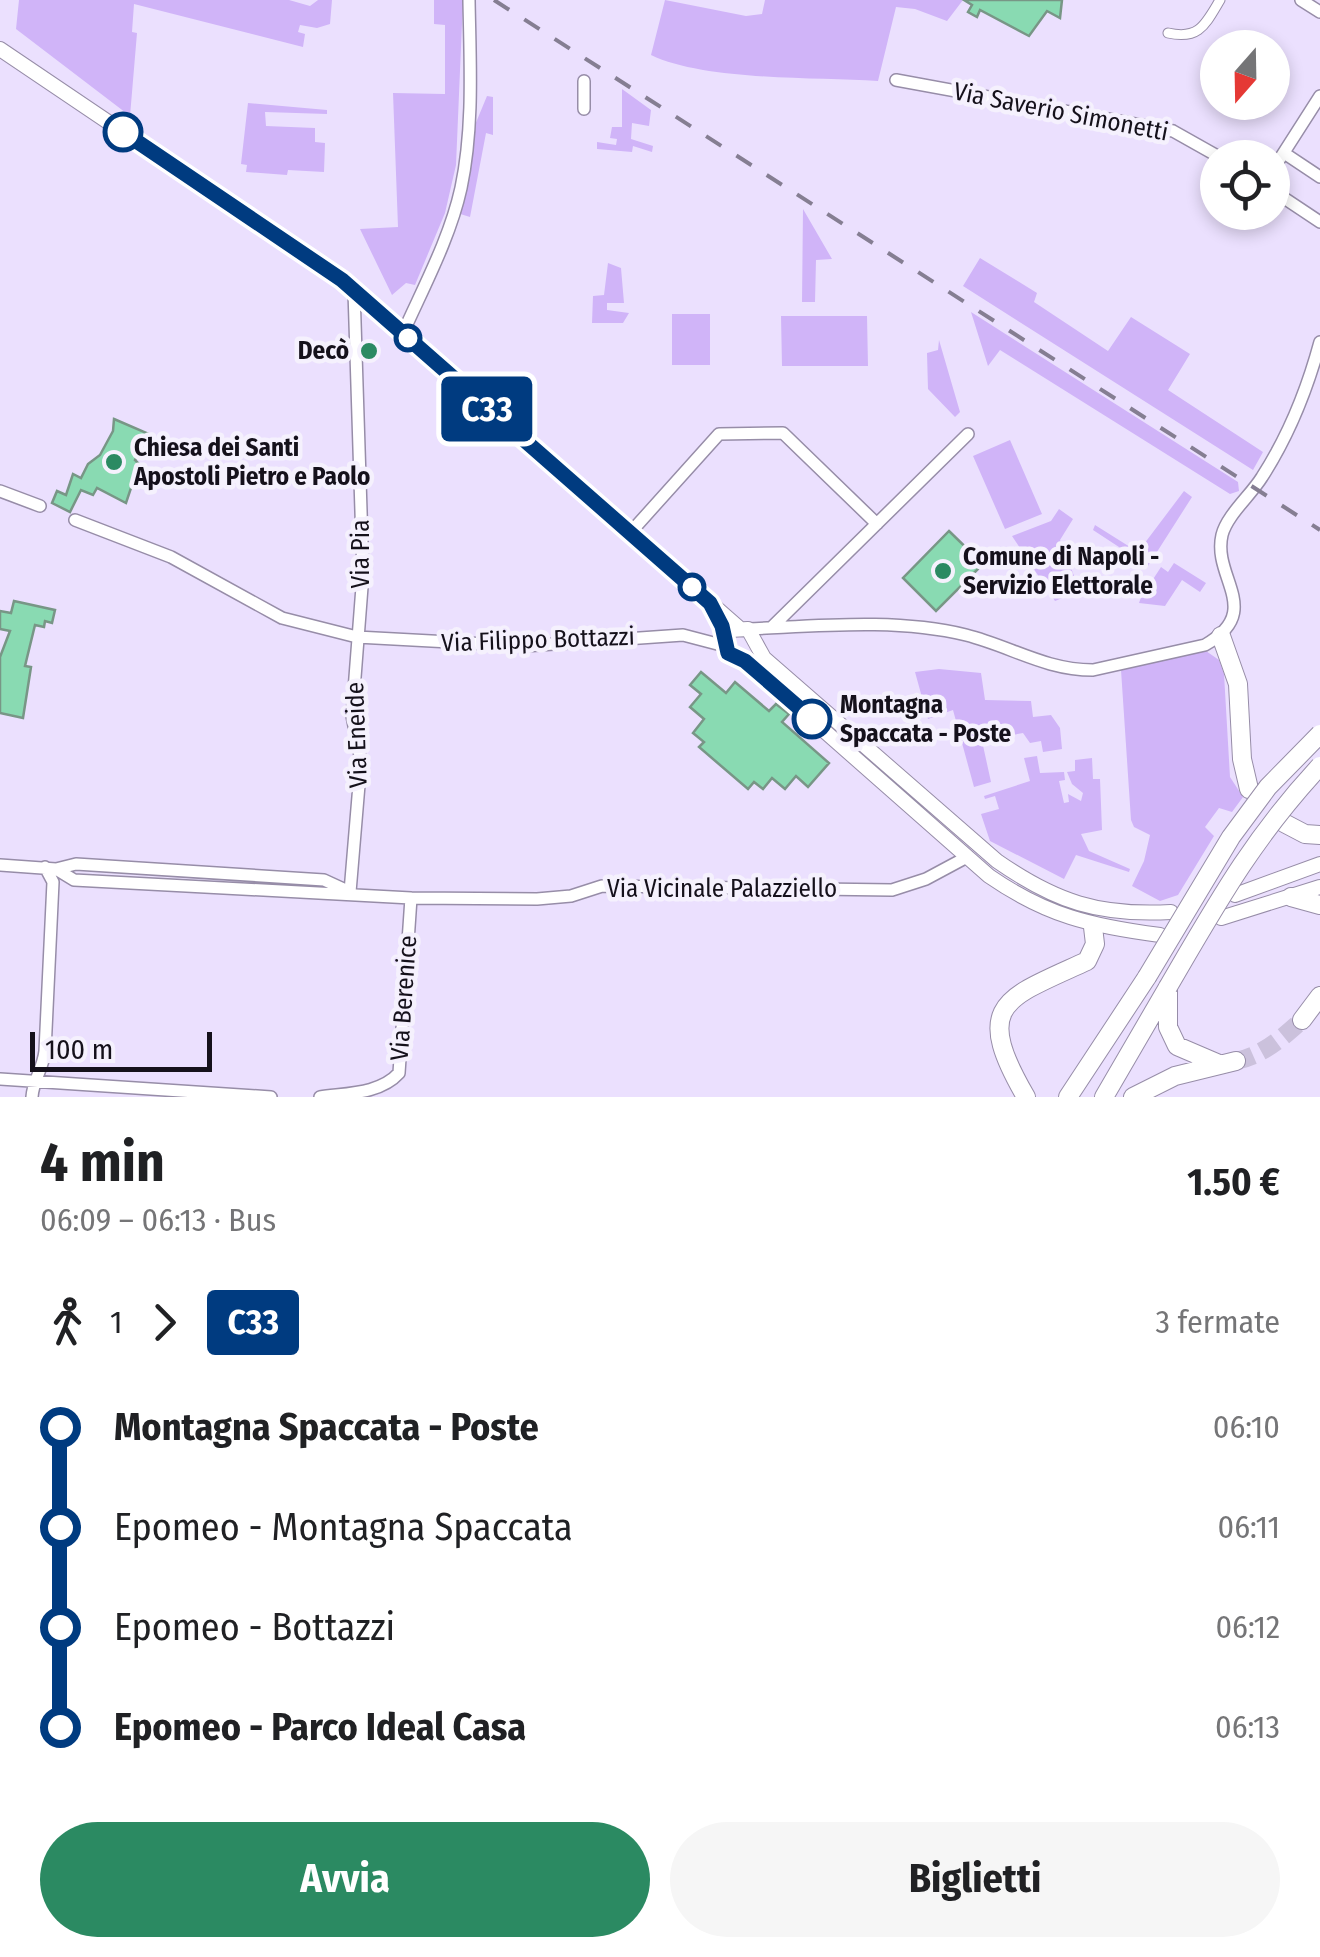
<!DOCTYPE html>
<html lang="it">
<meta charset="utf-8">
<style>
body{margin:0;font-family:"Fira Sans Condensed",sans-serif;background:#f6f6f6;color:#202124;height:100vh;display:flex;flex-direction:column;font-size:38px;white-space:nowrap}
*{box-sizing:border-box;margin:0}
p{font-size:32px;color:#757577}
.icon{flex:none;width:55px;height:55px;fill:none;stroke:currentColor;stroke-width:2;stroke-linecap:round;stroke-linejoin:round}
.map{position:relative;height:1097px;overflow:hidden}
.sheet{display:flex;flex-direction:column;background:#fff;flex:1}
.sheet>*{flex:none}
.badge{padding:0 20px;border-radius:8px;font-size:35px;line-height:65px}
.needle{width:65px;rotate:200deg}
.controls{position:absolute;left:1200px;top:30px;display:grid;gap:20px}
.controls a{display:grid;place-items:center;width:90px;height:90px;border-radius:50%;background:#fff;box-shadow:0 5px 15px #0003;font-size:50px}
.scale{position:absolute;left:30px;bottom:25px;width:182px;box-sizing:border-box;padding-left:10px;border:5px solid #15111b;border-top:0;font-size:28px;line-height:35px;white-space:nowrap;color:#15111b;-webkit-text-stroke:8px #f5f1fd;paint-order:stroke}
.map>.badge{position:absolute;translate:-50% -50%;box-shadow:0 0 0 5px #fff}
.legs{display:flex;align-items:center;gap:15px;height:110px;padding:0 40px;font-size:32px}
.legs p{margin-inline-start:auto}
.headline{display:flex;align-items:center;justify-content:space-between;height:170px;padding:0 40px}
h1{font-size:55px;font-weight:700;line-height:75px}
.button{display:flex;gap:20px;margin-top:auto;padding:20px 40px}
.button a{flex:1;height:115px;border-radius:60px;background:#2b8a62;color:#fff;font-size:40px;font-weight:700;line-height:115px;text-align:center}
.button a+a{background:#f6f6f6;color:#202124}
ul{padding:0 40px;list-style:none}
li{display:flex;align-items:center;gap:35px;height:100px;font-size:38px}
li i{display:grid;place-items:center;width:15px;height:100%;margin:0 12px;background:currentColor}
li i::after{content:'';width:25px;height:25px;margin:-12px;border:8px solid;border-radius:50%;background:#fff}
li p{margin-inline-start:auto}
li:first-child i{background:linear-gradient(#0000 50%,currentColor 0)}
li:last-child i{background:linear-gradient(currentColor 50%,#0000 0)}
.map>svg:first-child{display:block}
.green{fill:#d0b4f8}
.building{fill:#89dab2;stroke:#789686;stroke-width:2.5}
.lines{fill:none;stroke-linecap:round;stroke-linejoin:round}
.trunk-tunnel{stroke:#cbc1dc;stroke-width:18;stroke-dasharray:18 9;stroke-linecap:butt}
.pedestrian-casing{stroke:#978da8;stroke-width:11}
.minor-casing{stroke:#978da8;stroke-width:14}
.tertiary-casing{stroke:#978da8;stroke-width:16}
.trunk-casing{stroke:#978da8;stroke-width:20}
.pedestrian{stroke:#fff;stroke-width:9}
.minor{stroke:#fff;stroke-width:11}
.tertiary{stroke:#fff;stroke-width:14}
.trunk{stroke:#fff;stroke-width:18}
.rail{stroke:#857e92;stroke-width:4;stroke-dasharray:18 18;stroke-linecap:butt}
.trunk-bridge-casing{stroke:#978da8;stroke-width:20;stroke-linecap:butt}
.trunk-bridge{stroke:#fff;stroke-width:18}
.line-1-casing{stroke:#fff;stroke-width:22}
.line-1{stroke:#003b80;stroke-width:15}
.stop-1-dot{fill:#fff;stroke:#003b80;stroke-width:5}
.poi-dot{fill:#2b8a62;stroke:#f5f1fd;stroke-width:4}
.labels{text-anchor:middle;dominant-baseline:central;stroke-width:9;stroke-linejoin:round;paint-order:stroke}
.street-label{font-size:25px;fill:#15111b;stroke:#f5f1fd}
.poi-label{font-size:25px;font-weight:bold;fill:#15111b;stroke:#f5f1fd;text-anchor:start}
.stop-label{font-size:25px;font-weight:bold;fill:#15111b;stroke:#f5f1fd;text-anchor:start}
</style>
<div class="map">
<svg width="1320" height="1097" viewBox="0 0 1320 1097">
<rect width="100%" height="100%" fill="#ebe0fe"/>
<!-- green -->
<path class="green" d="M19,0H289L310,6L318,0H332L330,24L317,28L300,25L298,32L305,34L303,47L134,4L132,32L137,33L130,116L16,29Z
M434,0H463L456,165L445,213L415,285L406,283L392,295L360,229L398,227L393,93L445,94V25L434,24Z
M665,0L746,16L762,14L765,0H963L947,21L915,9L896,7L878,81C815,77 705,81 651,55Z
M622,89L651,110L649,126L632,123L631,139L653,146L652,152L633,146L632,152L597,149V142L616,145L617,139L610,138L612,127H622Z
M487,96L493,97V135L486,133L470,217L457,213L470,137Z
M248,103L327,110V114L265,112L266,126L315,128V142L325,143L324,172L288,170L287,175L246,172L247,165L241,164Z
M803,209L832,259L816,260L815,302H802Z
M980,258L1037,293L1034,302L1108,351L1131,317L1190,354L1168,390L1263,452L1253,470L963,286Z
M608,263L621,268L624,303H607V310L629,313L623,323H592L593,296L604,295Z
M971,312L1238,482L1239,491L1230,494L1000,350L988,366Z
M672,314H710V365H672Z
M781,316H867L868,366H782Z
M939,340L960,412L955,417L928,389L927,353L938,350Z
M1010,440L1042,514L1005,529L973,456Z
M1184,491L1192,497L1148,566L1093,530L1095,525L1138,552Z
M1059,509L1073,519L1060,540L1080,591L1055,601L1012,536L1051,521Z
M1174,563L1206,583L1200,592L1182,580L1165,606L1139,603L1145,586L1148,587L1161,567L1168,572Z
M1206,651L1219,660L1224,674L1230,777L1243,797L1232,812L1219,808L1205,827L1214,836L1178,895L1160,901L1132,886L1144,861L1150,835L1134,827L1131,820L1121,670Z
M939,669L981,673L985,700L1031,701L1033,717L1051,715L1060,728L1062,749L1043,752L1041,741L1030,743L1023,733L982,741L991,782L974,787L953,710L928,719L915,672Z
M1037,756L1040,773L1064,772L1065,780L1059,781L1064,803L1069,802L1068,794L1081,801L1083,793L1072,784L1067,772L1075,771V760L1092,758L1093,779H1100L1102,830L1081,834L1089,851L1130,869L1129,872L1076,855L1064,879L990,841L981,814L999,809L995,796L985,799L984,796L1030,781L1024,758Z"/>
<!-- building -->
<path class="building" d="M964,0H1062L1060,18L1047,11L1029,36L980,10L977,17L968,12L972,5Z
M114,419L149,434L135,460L139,464L126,503L97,488L93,495L81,490L70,512L52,503L57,491L66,495L73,474L81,478L88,464L100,455L113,431Z
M949,531L983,564L936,611L903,578Z
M14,601L55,610L52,623L45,621L44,627L35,625L25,666L31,667L23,718L0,713V657L10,631L0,629V611L11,613Z
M701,672L726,693L735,682L769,711L776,704L789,714L782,722L829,763L808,787L796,776L785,789L772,778L763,789L754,782L748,789L699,747L704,742L693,733L704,719L690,707L701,694L690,685Z"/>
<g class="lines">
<!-- trunk-tunnel -->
<path class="trunk-tunnel" d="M1236,1061C1263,1055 1282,1038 1302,1020"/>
<defs>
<path id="pedestrian" d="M1168,33C1199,40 1205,25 1220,0"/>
<path id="minor" d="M1301,0L1320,12
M896,80L1173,131L1221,158
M584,81V109
M1284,153L1320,177
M1272,171L1320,96
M1272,190L1320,222
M403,333C424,286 450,238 461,188C474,127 470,61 469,0
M0,491L40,506
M75,520L171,557L282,618L357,637L525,646L683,635L725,646
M630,533L719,434L783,433L877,524
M772,627L968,434
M748,629C819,626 895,618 966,635C1010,646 1045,670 1093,670L1205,645C1265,611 1212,578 1222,535C1227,515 1251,495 1262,477C1289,435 1307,390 1320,342
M0,865L56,869L76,864L324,880L350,892
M56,869L74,880L411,898L537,899L571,896L602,886L892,890L926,879L967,857
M350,892L361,761L352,716L363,574L354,291
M0,1079L271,1097
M32,1097C33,1080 43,1069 45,1051L53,882L45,867
M320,1097C347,1093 380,1094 399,1073L411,898"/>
<path id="tertiary" d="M0,49L342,280L738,627
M713,608L729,653L745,661L989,876C1047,916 1091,926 1160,935
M730,630L748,629L764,658L997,861C1056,902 1099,916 1171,912
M1235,895L1320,864
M1221,918L1320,887"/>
<path id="trunk" d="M1221,636L1238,684L1242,759L1249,789
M1284,823L1305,834L1320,835
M1291,897L1320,905
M1168,990V1027L1177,1046L1219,1064
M1302,1020L1320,996
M1026,1097C972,1004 1004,999 1087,961L1095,944L1093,927
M1068,1097L1147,977
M1104,1097L1168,987
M1133,1097L1175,1076L1236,1061"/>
</defs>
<!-- pedestrian casing -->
<use href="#pedestrian" class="pedestrian-casing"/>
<!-- minor casing -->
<use href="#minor" class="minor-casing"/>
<!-- tertiary casing -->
<use href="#tertiary" class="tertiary-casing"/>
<!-- trunk casing -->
<use href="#trunk" class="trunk-casing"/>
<!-- pedestrian -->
<use href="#pedestrian" class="pedestrian"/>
<!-- minor -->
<use href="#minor" class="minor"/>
<!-- tertiary -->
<use href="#tertiary" class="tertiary"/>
<!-- trunk -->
<use href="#trunk" class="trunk"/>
<!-- rail -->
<path class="rail" d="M494,0L1320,530"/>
<defs>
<path id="trunk-bridge" d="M1147,977L1231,837L1268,787L1320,734
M1168,987C1217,903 1253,838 1320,766"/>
</defs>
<!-- trunk-bridge casing -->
<use href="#trunk-bridge" class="trunk-bridge-casing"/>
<!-- trunk-bridge -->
<use href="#trunk-bridge" class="trunk-bridge"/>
</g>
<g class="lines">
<defs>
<path id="line-1" d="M123,132L342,280L710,603L722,626L728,653L745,661L812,719"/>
</defs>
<!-- line-1 casing -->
<use href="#line-1" class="line-1-casing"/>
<!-- line-1 -->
<use href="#line-1" class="line-1"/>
</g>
<!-- markers -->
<g class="stop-1-dot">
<circle cx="123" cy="132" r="18"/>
<circle cx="408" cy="338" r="12"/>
<circle cx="692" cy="587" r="12"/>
<circle cx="812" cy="719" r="18"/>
</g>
<g class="poi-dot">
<circle cx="369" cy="351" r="10"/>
<circle cx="114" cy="462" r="10"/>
<circle cx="943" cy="571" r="10"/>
</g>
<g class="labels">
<!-- street labels -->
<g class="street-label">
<text transform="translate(1061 112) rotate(11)">Via Saverio Simonetti</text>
<text transform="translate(361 554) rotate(-90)">Via Pia</text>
<text transform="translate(538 640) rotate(-2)">Via Filippo Bottazzi</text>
<text transform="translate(357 735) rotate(-92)">Via Eneide</text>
<text x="722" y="889">Via Vicinale Palazziello</text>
<text transform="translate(404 998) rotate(-86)">Via Berenice</text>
</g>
<!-- poi labels -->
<g class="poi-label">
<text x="349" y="351" text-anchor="end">Decò</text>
<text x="134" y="448">Chiesa dei Santi<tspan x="134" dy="29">Apostoli Pietro e Paolo</tspan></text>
<text x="963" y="557">Comune di Napoli -<tspan x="963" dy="29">Servizio Elettorale</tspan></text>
</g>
<!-- stop labels -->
<g class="stop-label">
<text x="840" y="705">Montagna<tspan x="840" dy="29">Spaccata - Poste</tspan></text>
</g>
</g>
</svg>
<div class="controls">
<a><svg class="needle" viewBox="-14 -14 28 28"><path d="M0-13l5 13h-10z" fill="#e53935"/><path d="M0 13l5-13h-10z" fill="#757577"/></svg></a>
<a><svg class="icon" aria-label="locate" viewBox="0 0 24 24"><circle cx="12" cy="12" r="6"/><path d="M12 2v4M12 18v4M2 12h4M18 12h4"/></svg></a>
</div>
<div class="scale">100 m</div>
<b class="badge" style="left:487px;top:409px;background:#003b80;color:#fff">C33</b>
</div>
<section class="sheet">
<div class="headline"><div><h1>4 min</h1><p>06:09 – 06:13 · Bus</p></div><b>1.50 €</b></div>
<div class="legs"><svg class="icon" aria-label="walk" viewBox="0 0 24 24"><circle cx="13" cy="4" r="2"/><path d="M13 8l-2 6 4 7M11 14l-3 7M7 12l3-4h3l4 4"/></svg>1<svg class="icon" aria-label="forward" viewBox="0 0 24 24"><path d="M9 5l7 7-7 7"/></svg><b class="badge" style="background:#003b80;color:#fff">C33</b><p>3 fermate</p></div>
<ul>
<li><i style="color:#003b80"></i><b>Montagna Spaccata - Poste</b><p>06:10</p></li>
<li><i style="color:#003b80"></i><span>Epomeo - Montagna Spaccata</span><p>06:11</p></li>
<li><i style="color:#003b80"></i><span>Epomeo - Bottazzi</span><p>06:12</p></li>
<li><i style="color:#003b80"></i><b>Epomeo - Parco Ideal Casa</b><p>06:13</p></li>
</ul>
<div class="button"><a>Avvia</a><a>Biglietti</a></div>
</section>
